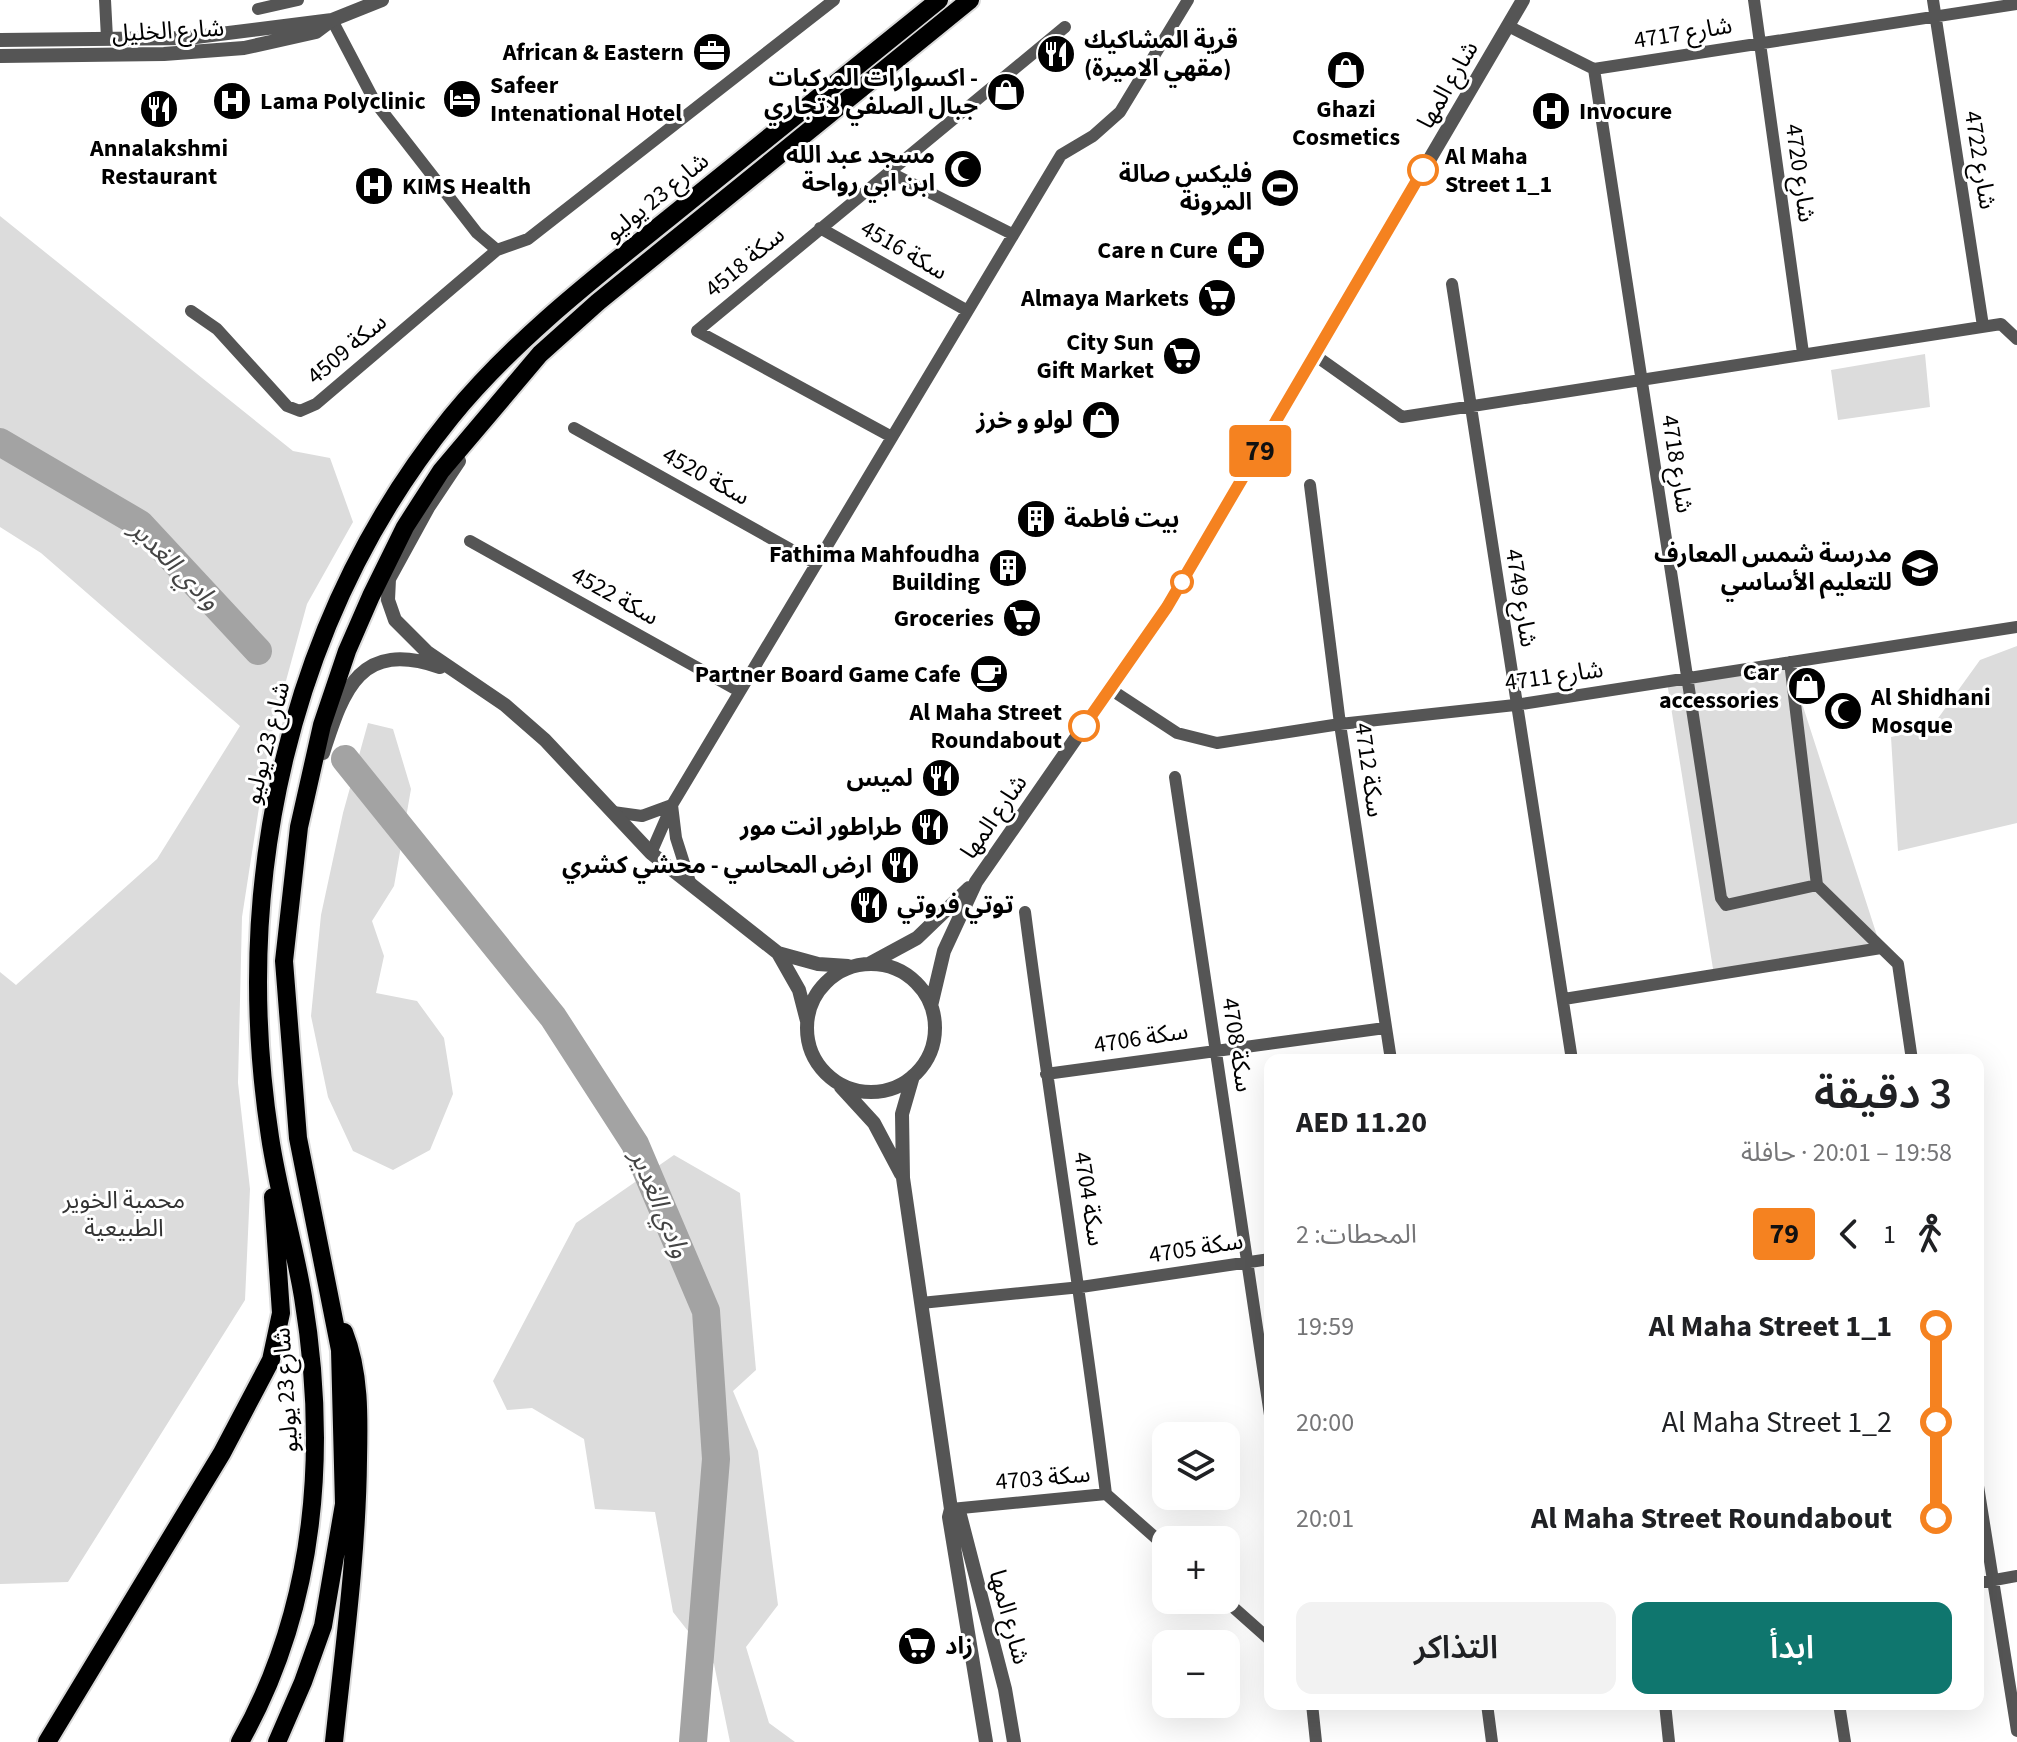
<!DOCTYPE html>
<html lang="ar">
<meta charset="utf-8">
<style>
body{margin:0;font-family:"Source Sans 3","Noto Sans Arabic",sans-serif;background:#f2f2f2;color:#202124;direction:rtl;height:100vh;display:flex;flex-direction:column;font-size:30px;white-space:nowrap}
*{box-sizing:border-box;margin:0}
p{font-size:26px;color:#757577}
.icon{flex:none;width:44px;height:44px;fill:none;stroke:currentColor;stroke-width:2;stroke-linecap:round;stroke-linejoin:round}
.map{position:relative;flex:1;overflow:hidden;direction:ltr}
.side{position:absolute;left:1264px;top:1054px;width:720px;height:656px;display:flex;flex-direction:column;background:#fff;border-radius:16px;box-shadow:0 8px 32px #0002;direction:rtl}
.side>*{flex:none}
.badge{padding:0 16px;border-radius:6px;font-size:28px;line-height:52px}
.buttons{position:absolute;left:1152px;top:1422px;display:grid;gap:16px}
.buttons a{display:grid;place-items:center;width:88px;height:88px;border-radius:16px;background:#fff;box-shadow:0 8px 32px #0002;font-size:40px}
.map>.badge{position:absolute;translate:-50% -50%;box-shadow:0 0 0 4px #fff}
.legs{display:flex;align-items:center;gap:12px;height:88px;padding:0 32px;font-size:26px}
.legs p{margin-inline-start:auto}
.head{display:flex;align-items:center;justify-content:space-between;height:136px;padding:0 32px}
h1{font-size:44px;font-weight:600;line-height:60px}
.button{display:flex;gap:16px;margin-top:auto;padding:16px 32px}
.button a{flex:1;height:92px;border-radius:16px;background:#0f766e;color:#fff;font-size:32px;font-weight:600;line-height:92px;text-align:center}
.button a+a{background:#f2f2f2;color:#202124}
ul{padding:0 32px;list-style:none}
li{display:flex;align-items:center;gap:28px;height:96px;font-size:30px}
li i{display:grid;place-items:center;width:12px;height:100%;margin:0 10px;background:currentColor}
li i::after{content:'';width:20px;height:20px;margin:-10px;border:6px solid;border-radius:50%;background:#fff}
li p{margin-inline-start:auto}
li:first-child i{background:linear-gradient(#0000 50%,currentColor 0)}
li:last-child i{background:linear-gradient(currentColor 50%,#0000 0)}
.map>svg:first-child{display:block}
.green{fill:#dcdcdc}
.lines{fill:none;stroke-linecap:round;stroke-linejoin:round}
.river{stroke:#a3a3a3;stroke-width:28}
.primary-casing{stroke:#dbdbdb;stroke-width:22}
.minor{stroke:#555;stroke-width:12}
.tertiary{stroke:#555;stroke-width:14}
.primary{stroke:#000;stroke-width:18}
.line-1-casing{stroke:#fff;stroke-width:18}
.line-1{stroke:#f58220;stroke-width:12}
.stop-1-dot{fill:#fff;stroke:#f58220;stroke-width:4}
.labels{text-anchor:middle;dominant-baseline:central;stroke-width:6;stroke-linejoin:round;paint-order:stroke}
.street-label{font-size:24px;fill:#000;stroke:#fff}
.poi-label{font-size:24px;font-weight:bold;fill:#000;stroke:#fff;text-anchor:end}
.stop-label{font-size:24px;font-weight:bold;fill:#000;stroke:#fff;text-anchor:start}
.park-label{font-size:24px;fill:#333;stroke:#fff}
.water-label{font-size:26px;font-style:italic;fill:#444;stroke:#fff}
</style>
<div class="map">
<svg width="2017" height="1742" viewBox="0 0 2017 1742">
<rect width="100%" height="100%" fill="#fff"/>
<!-- green -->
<path class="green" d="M0,216L293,451L330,458L353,522L307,604L269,743L242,917L238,1083L250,1189L245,1300L68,1582L0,1584V972L16,985L157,859L240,726L41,553L0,527Z
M1925,354L1930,407L1838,420L1831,370Z
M2017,646V823L1898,851L1891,737L1931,728L1980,660Z
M1788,660L1881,948L1714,975L1667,682Z
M368,723L393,729L411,789L394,886L372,921L384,956L376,993L417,1001L444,1038L453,1094L430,1150L393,1170L353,1151L328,1097L311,1016L321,915L343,813Z
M674,1155L740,1193L756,1370L733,1391L758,1451L778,1605L746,1647L769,1723L795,1742H730L714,1664L673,1612L655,1512L595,1509L584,1439L532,1408L507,1410L493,1381L576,1223Z"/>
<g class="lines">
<!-- river -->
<path class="river" d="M0,442L140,524L258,651
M345,759L553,1017L635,1144L706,1311L716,1459L693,1742"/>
<defs>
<path id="primary" d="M47,1742L222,1453L271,1360L281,1313L273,1197
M240,1742C317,1605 328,1449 303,1297C294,1243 278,1191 270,1137C231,883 288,619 451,417C513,341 593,279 669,218C759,145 849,72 939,0
M277,1742L303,1682L323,1626L344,1504L340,1350L298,1138L284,961L299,827L322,725L347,651L371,596L405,527L441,471L540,354L598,302L970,0
M334,1742C344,1648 357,1554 358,1460C359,1417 360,1372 344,1332"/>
</defs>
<!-- primary casing -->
<use href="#primary" class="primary-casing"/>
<!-- minor -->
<path class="minor" d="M105,0L107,38
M1754,0L1803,353
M1933,0L1983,326
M258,9L298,0
M332,20L375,102L477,233L497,250
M1508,26L1594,69L2017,4
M1594,69L1721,898L1726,905L1817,885L1790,662
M891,173L1012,234
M820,228L966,310
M1452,284L1572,1060
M191,311L217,329L287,406L300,411L316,404L497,250L528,239L834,0
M1316,356L1402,417L2001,324L2017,339
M574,428L815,563
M890,436L697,331L1065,27
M1310,485L1340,724L1391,1060
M470,541L739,691
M1110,689L1177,733L1217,743L1340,724L1515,705L2017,627
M1175,777L1270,1415
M613,812L642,816L672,805L676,838L690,882
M651,853L672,805L1061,155L1093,136L1120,112L1188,0
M1817,885L1898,964L1912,1060
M1025,912C1050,1106 1082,1299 1106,1494
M1564,999L1881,948
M1046,1074L1385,1028
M921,1303L1081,1287L1270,1259
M1978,1486L2017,1731
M951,1509L1106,1494L1166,1547
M1978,1583L2017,1576
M1225,1600L1270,1640
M1312,1704L1316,1742
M1487,1704L1492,1742
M1665,1704L1669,1742
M1839,1704L1845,1742"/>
<!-- tertiary -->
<path class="tertiary" d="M0,40L188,38L332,20
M0,56L164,54L244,48L316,32L332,20L382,0
M459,461L429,506L389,579L388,600L395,620L427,652L505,705L545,740L651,853L778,953L799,990L807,1021
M323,753C344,688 360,640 440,667
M778,953L818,964L848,966
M869,964L917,938L969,888
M807 1028a64 64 0 1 1 128 0a64 64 0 1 1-128 0Z
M931,1006L944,951L976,882L1167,607L1523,0
M913,1076L902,1114L903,1178L951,1509L949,1517L986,1742
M841,1087L874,1123L901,1174
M951,1509L960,1515L1005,1689L1014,1742"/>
<!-- primary -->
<use href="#primary" class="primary"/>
</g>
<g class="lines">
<defs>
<path id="line-1" d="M1084,726L1167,607L1423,170"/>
</defs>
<!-- line-1 casing -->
<use href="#line-1" class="line-1-casing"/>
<!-- line-1 -->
<use href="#line-1" class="line-1"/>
</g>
<!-- icons -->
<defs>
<symbol id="office-disc" viewBox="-11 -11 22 22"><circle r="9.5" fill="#000" stroke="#fff"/><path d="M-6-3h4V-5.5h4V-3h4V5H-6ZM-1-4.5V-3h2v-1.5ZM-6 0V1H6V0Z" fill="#fff"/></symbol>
<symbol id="restaurant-disc" viewBox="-11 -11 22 22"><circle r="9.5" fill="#000" stroke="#fff"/><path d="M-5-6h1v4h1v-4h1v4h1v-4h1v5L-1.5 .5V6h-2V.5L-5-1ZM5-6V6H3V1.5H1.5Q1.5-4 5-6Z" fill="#fff"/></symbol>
<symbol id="shop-disc" viewBox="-11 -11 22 22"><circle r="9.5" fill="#000" stroke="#fff"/><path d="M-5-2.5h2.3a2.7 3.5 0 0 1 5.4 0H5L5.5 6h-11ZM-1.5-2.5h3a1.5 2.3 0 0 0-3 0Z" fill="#fff"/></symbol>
<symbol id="hotel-disc" viewBox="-11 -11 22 22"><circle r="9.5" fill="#000" stroke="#fff"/><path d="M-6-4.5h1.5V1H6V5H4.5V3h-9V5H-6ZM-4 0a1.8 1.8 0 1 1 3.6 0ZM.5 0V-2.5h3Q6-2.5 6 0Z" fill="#fff"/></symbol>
<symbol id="hospital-disc" viewBox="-11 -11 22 22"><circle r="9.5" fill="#000" stroke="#fff"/><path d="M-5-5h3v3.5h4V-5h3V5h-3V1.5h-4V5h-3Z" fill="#fff"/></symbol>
<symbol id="mosque-disc" viewBox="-11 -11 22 22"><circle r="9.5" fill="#000" stroke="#fff"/><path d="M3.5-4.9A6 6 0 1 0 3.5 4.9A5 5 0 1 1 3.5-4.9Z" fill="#fff"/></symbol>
<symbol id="stadium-disc" viewBox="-11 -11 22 22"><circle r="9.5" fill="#000" stroke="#fff"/><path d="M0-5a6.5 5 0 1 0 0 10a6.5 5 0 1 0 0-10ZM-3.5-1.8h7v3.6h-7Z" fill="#fff"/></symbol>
<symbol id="pharmacy-disc" viewBox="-11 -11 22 22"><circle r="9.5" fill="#000" stroke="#fff"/><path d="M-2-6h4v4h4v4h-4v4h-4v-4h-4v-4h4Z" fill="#fff"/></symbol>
<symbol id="supermarket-disc" viewBox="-11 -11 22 22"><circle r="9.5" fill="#000" stroke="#fff"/><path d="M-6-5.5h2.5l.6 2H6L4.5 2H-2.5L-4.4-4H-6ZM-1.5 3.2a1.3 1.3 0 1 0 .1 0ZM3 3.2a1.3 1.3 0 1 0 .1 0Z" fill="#fff"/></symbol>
<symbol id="building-disc" viewBox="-11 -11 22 22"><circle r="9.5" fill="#000" stroke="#fff"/><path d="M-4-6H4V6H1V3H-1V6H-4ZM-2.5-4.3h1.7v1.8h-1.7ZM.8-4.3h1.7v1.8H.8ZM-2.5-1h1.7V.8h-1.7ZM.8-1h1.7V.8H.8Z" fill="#fff"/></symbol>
<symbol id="school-disc" viewBox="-11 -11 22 22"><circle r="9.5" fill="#000" stroke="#fff"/><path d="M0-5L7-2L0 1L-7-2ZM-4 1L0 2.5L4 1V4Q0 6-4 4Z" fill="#fff"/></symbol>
<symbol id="cafe-disc" viewBox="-11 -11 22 22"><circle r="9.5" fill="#000" stroke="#fff"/><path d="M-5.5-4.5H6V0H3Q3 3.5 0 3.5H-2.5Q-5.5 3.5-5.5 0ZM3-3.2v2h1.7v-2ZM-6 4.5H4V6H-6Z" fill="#fff"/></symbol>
</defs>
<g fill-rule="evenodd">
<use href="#office-disc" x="690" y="30" width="44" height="44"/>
<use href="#restaurant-disc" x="1034" y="32" width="44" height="44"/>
<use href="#shop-disc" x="1324" y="48" width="44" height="44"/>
<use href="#shop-disc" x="984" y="70" width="44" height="44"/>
<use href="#hotel-disc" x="440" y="77" width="44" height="44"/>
<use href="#hospital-disc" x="210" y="79" width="44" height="44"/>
<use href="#restaurant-disc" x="137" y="87" width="44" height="44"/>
<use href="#hospital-disc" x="1529" y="89" width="44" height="44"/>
<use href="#mosque-disc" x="941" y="147" width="44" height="44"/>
<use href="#hospital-disc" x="352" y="164" width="44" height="44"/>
<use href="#stadium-disc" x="1258" y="166" width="44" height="44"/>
<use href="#pharmacy-disc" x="1224" y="228" width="44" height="44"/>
<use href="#supermarket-disc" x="1195" y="276" width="44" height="44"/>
<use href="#supermarket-disc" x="1160" y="334" width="44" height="44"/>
<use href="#shop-disc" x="1079" y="398" width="44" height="44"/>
<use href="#building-disc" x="1014" y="497" width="44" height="44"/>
<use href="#building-disc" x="986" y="546" width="44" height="44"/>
<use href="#school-disc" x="1898" y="546" width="44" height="44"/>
<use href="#supermarket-disc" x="1000" y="596" width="44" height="44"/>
<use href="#cafe-disc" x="967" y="652" width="44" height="44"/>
<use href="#shop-disc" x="1785" y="664" width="44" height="44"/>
<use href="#mosque-disc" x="1821" y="689" width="44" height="44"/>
<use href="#restaurant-disc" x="919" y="756" width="44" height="44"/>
<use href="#restaurant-disc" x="908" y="805" width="44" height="44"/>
<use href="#restaurant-disc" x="878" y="843" width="44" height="44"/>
<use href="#restaurant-disc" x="847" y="883" width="44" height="44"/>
<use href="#supermarket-disc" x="895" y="1624" width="44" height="44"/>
</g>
<!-- markers -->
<g class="stop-1-dot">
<circle cx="1423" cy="170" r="14"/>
<circle cx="1182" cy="582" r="10"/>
<circle cx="1084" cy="726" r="14"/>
</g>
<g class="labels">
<!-- street labels -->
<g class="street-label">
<text transform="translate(168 31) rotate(-3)">شارع الخليل</text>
<text transform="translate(1683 33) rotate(-9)">4717 شارع</text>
<text transform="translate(1448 85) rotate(-60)">شارع المها</text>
<text transform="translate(1980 160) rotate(81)">شارع 4722</text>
<text transform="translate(1800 173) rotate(82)">4720 شارع</text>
<text transform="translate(657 197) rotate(-39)">شارع 23 يوليو</text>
<text transform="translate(904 250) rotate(30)">سكة 4516</text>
<text transform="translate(745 262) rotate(-40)">سكة 4518</text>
<text transform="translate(347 349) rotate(-40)">سكة 4509</text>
<text transform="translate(1677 464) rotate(81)">4718 شارع</text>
<text transform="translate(706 476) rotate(29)">سكة 4520</text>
<text transform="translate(615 596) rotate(29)">سكة 4522</text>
<text transform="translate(1521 598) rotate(81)">4749 شارع</text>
<text transform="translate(1554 676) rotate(-8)">4711 شارع</text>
<text transform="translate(267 743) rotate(-76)">شارع 23 يوليو</text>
<text transform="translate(1369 770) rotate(82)">سكة 4712</text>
<text transform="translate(994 817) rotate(-55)">شارع المها</text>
<text transform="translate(1141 1038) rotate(-9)">4706 سكة</text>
<text transform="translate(1237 1045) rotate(81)">سكة 4708</text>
<text transform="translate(1089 1199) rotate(81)">سكة 4704</text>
<text transform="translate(1196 1248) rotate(-9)">4705 سكة</text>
<text transform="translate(286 1390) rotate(-94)">شارع 23 يوليو</text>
<text transform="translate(1043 1478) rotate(-5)">4703 سكة</text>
<text transform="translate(1009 1617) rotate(75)">شارع المها</text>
</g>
<!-- poi labels -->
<g class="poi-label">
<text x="1084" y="40" text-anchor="start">قرية المشاكيك<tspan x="1084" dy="28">(مقهي الاميرة)</tspan></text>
<text x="684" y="52">African &amp; Eastern</text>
<text x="978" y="78">اكسوارات المركبات -<tspan x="978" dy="28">جبال الصلفي لاتجاري</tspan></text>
<text x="490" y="85" text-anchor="start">Safeer<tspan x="490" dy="28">Intenational Hotel</tspan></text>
<text x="260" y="101" text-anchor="start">Lama Polyclinic</text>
<text x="1346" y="109" text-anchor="middle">Ghazi<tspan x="1346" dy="28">Cosmetics</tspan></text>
<text x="1579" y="111" text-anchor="start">Invocure</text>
<text x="159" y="148" text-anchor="middle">Annalakshmi<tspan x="159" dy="28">Restaurant</tspan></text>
<text x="935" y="155">مسجد عبد الله<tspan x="935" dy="28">ابن ابي رواحة</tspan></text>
<text x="1252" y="174">فليكس صالة<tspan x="1252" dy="28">المرونة</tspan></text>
<text x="402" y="186" text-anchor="start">KIMS Health</text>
<text x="1218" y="250">Care n Cure</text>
<text x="1189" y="298">Almaya Markets</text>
<text x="1154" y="342">City Sun<tspan x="1154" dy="28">Gift Market</tspan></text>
<text x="1073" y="420">لولو و خرز</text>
<text x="1064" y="519" text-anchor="start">بيت فاطمة</text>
<text x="980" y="554">Fathima Mahfoudha<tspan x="980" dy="28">Building</tspan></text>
<text x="1892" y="554">مدرسة شمس المعارف<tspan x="1892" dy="28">للتعليم الأساسي</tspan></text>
<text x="994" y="618">Groceries</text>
<text x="1779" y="672">Car<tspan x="1779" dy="28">accessories</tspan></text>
<text x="961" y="674">Partner Board Game Cafe</text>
<text x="1871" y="697" text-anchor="start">Al Shidhani<tspan x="1871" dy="28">Mosque</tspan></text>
<text x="913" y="778">لميس</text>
<text x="902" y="827">طراطور انت مور</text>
<text x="872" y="865">ارض المحاسي - محشي كشري</text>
<text x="897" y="905" text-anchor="start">توتي فروتي</text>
<text x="945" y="1646" text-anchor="start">زاد</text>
</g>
<!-- stop labels -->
<g class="stop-label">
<text x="1445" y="156">Al Maha<tspan x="1445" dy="28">Street 1_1</tspan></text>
<text x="1062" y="712" text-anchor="end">Al Maha Street<tspan x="1062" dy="28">Roundabout</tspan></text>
</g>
<!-- park labels -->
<g class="park-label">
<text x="124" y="1200">محمية الخوير<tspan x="124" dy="28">الطبيعية</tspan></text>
</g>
<!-- water labels -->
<g class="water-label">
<text transform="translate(175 565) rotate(45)">وادي الغدير</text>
<text transform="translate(660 1204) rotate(67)">وادي الغدير</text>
</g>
</g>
</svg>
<div class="buttons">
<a><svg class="icon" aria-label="layers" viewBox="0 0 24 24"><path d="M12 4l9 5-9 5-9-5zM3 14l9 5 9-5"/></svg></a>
<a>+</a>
<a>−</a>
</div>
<b class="badge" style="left:1260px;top:451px;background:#f58220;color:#111">79</b>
<section class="side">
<div class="head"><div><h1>3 دقيقة</h1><p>19:58 – 20:01 · حافلة</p></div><b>AED 11.20</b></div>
<div class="legs"><svg class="icon" aria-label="walk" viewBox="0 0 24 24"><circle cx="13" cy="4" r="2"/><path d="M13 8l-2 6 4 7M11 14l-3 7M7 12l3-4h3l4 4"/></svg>1<svg class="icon" aria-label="back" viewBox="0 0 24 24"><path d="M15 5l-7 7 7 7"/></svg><b class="badge" style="background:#f58220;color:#111">79</b><p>المحطات: 2</p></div>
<ul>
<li><i style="color:#f58220"></i><b>Al Maha Street 1_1</b><p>19:59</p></li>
<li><i style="color:#f58220"></i><span>Al Maha Street 1_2</span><p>20:00</p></li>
<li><i style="color:#f58220"></i><b>Al Maha Street Roundabout</b><p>20:01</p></li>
</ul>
<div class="button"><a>ابدأ</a><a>التذاكر</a></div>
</section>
</div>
